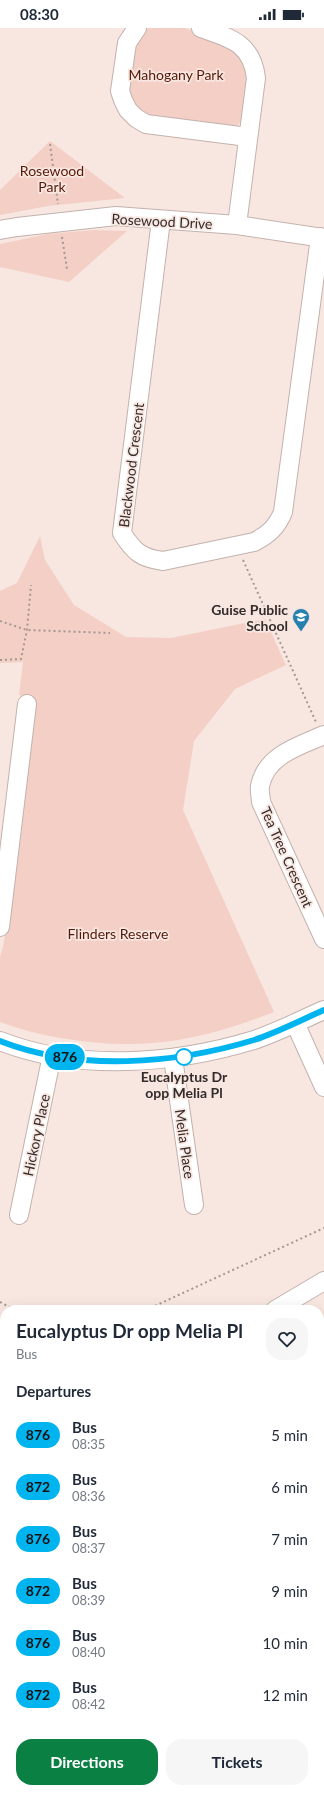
<!DOCTYPE html>
<style>
body{margin:0;font-family:Lato,sans-serif;background:#f6f6f7;color:#1f2937;height:100vh;display:flex;flex-direction:column;font-size:15px;white-space:nowrap}
*{box-sizing:border-box;margin:0}
p{font-size:13px;color:#747a83}
.icon{flex:none;width:22px;height:22px;fill:none;stroke:currentColor;stroke-width:2;stroke-linecap:round;stroke-linejoin:round}
.map{position:relative;flex:1;overflow:hidden}
.drawer{position:absolute;left:0px;top:1277px;width:324px;height:488px;display:flex;flex-direction:column;background:#fff;border-radius:16px 16px 0 0;box-shadow:0 4px 16px #0002}
.drawer>*{flex:none}
.badge{padding:0 8px;border-radius:13px;font-size:14px;line-height:26px}
.map>.badge{position:absolute;translate:-50% -50%;box-shadow:0 0 0 2px #fff}
h2{padding:0 16px;font-size:15px;line-height:36px}
.round{display:grid;place-items:center;flex:none;width:42px;height:42px;border-radius:16px;background:#f6f6f7}
.head{display:flex;align-items:center;justify-content:space-between;height:68px;padding:0 16px}
h1{font-size:19px;font-weight:700;line-height:30px}
.cta{display:flex;gap:8px;margin-top:auto;padding:8px 16px}
.cta a{flex:1;height:46px;border-radius:16px;background:#0b8043;color:#fff;font-size:16px;font-weight:700;line-height:46px;text-align:center}
.cta a+a{background:#f6f6f7;color:#1f2937}
ul{padding:0;list-style:none}
li{display:flex;align-items:center;gap:12px;height:52px;padding:0 16px}
li div{flex:1}
li b{display:block;font-size:15px}
li em{font-style:normal}
li .badge{min-width:44px;font-weight:700;text-align:center}
.status{display:flex;justify-content:space-between;align-items:center;height:28px;padding:0 20px;background:#fff;direction:ltr}
.status svg{height:11px;fill:currentColor}
.map>svg:first-child{display:block}
.green{fill:#f4cfc5}
.lines{fill:none;stroke-linecap:round;stroke-linejoin:round}
.minor-casing{stroke:#c3b2ad;stroke-width:20}
.path{stroke:#a59894;stroke-width:2;stroke-dasharray:2 3;stroke-linecap:butt}
.minor{stroke:#fff;stroke-width:18}
.line-casing{stroke:#fff;stroke-width:9}
.line{stroke:#00b5ef;stroke-width:6}
.stop-dot{fill:#fff;stroke:#00b5ef;stroke-width:2}
.labels{text-anchor:middle;dominant-baseline:central;stroke-width:3.5;stroke-linejoin:round;paint-order:stroke}
.park-label{font-size:14px;fill:#551907;stroke:#f8e6e1}
.street-label{font-size:14px;fill:#332c2a;stroke:#f8e6e1}
.poi-label{font-size:14px;font-weight:bold;fill:#332c2a;stroke:#f8e6e1;text-anchor:end}
.stop-label{font-size:14px;font-weight:bold;fill:#332c2a;stroke:#f8e6e1}
</style>
<div class="status"><b>08:30</b><svg viewBox="0 0 49 12"><path d="M0 12V9h3v3zM5 12V6h3v6zM10 12V3h3v9zM15 12V0h3v12zM26 1h20v11H26zM47 4h2v5h-2z"/></svg></div>
<div class="map">
<svg width="324" height="1765" viewBox="0 0 324 1765">
<rect width="100%" height="100%" fill="#f8e6e1"/>
<!-- green -->
<path class="green" d="M147,0H185L234,19L248,42L243,90L238,97L232,99L155,89C126,81 124,52 130,26C133,18 140,9 145,2Z
M50,113L125,170L48,178L0,187V162Z
M94,202L127,203L69,254L0,239V216L48,206Z
M40,508L45,532L74,577L126,609L171,610L265,591L286,637L235,661L194,713L183,782L274,984C236,999 194,1012 153,1015C104,1019 46,1011 0,994V929L3,919L9,885L33,669L19,667L23,634L0,635V563L17,555Z"/>
<g class="lines">
<defs>
<path id="minor" d="M137,0L127,15L120,63L123,72L128,82L136,90L146,96L248,109
M201,0C230,10 252,15 256,50L237,197
M161,192L122,505C134,524 141,530 163,533L254,514C268,507 277,499 283,484L320,209
M0,202L17,199L116,188L237,197L324,210
M324,707C299,718 266,727 260,758C259,763 261,769 261,774L324,911
M0,899L27,676
M295,995L324,1059
M0,1013C79,1044 175,1036 254,1012C278,1004 301,992 324,982
M173,1030L194,1177
M19,1187L52,1027
M275,1282L324,1253
M0,1446L5,1443
M319,1456L324,1461"/>
</defs>
<!-- minor casing -->
<use href="#minor" class="minor-casing"/>
<!-- path -->
<path class="path" d="M50,116L58,176
M62,209L67,241
M243,532L316,694
M0,593L27,602L110,605
M0,632L21,631L27,602L31,557
M0,1274L15,1282
M146,1282L324,1200
M0,1322L5,1326
M0,1355L5,1354"/>
<!-- minor -->
<use href="#minor" class="minor"/>
</g>
<g class="lines">
<defs>
<path id="line" d="M0,1013C79,1044 175,1036 254,1012C278,1004 301,992 324,982"/>
</defs>
<!-- line casing -->
<use href="#line" class="line-casing"/>
<!-- line -->
<use href="#line" class="line"/>
</g>
<!-- icons -->
<defs>
<symbol id="school-pin" viewBox="-11 -11 22 30"><path d="M0 17L-7.5 6A9.5 9.5 0 1 1 7.5 6Z" fill="#2580ae" stroke="#f8e6e1"/><path d="M0-5L7-2L0 1L-7-2ZM-4 1L0 2.5L4 1V4Q0 6-4 4Z" fill="#fff"/></symbol>
</defs>
<g fill-rule="evenodd">
<use href="#school-pin" x="291" y="579" width="20" height="27"/>
</g>
<!-- markers -->
<circle class="stop-dot" cx="184" cy="1029" r="8"/>
<g class="labels">
<!-- park labels -->
<g class="park-label">
<text x="176" y="46">Mahogany Park</text>
<text x="52" y="142">Rosewood<tspan x="52" dy="16">Park</tspan></text>
<text x="118" y="905">Flinders Reserve</text>
</g>
<!-- street labels -->
<g class="street-label">
<text transform="translate(162 193) rotate(3)">Rosewood Drive</text>
<text transform="translate(131 437) rotate(-83)">Blackwood Crescent</text>
<text transform="translate(287 829) rotate(66)">Tea Tree Crescent</text>
<text transform="translate(36 1107) rotate(-78)">Hickory Place</text>
<text transform="translate(185 1116) rotate(82)">Melia Place</text>
</g>
<!-- poi labels -->
<g class="poi-label">
<text x="288" y="581">Guise Public<tspan x="288" dy="16">School</tspan></text>
</g>
<!-- stop labels -->
<g class="stop-label">
<text x="184" y="1048">Eucalyptus Dr<tspan x="184" dy="16">opp Melia Pl</tspan></text>
</g>
</g>
</svg>
<b class="badge" style="left:65px;top:1029px;background:#00b5ef;color:#111">876</b>
<section class="drawer">
<div class="head"><div><h1>Eucalyptus Dr opp Melia Pl</h1><p>Bus</p></div><a class="round"><svg class="icon" aria-label="heart" viewBox="0 0 24 24"><path d="M12 20l-8-8c-3-5 5-10 8-4 3-6 11-1 8 4z"/></svg></a></div>
<h2>Departures</h2>
<ul>
<li><span class="badge" style="background:#00b5ef;color:#111">876</span><div><b>Bus</b><p>08:35</p></div><em>5 min</em></li>
<li><span class="badge" style="background:#00b5ef;color:#111">872</span><div><b>Bus</b><p>08:36</p></div><em>6 min</em></li>
<li><span class="badge" style="background:#00b5ef;color:#111">876</span><div><b>Bus</b><p>08:37</p></div><em>7 min</em></li>
<li><span class="badge" style="background:#00b5ef;color:#111">872</span><div><b>Bus</b><p>08:39</p></div><em>9 min</em></li>
<li><span class="badge" style="background:#00b5ef;color:#111">876</span><div><b>Bus</b><p>08:40</p></div><em>10 min</em></li>
<li><span class="badge" style="background:#00b5ef;color:#111">872</span><div><b>Bus</b><p>08:42</p></div><em>12 min</em></li>
</ul>
<div class="cta"><a>Directions</a><a>Tickets</a></div>
</section>
</div>
